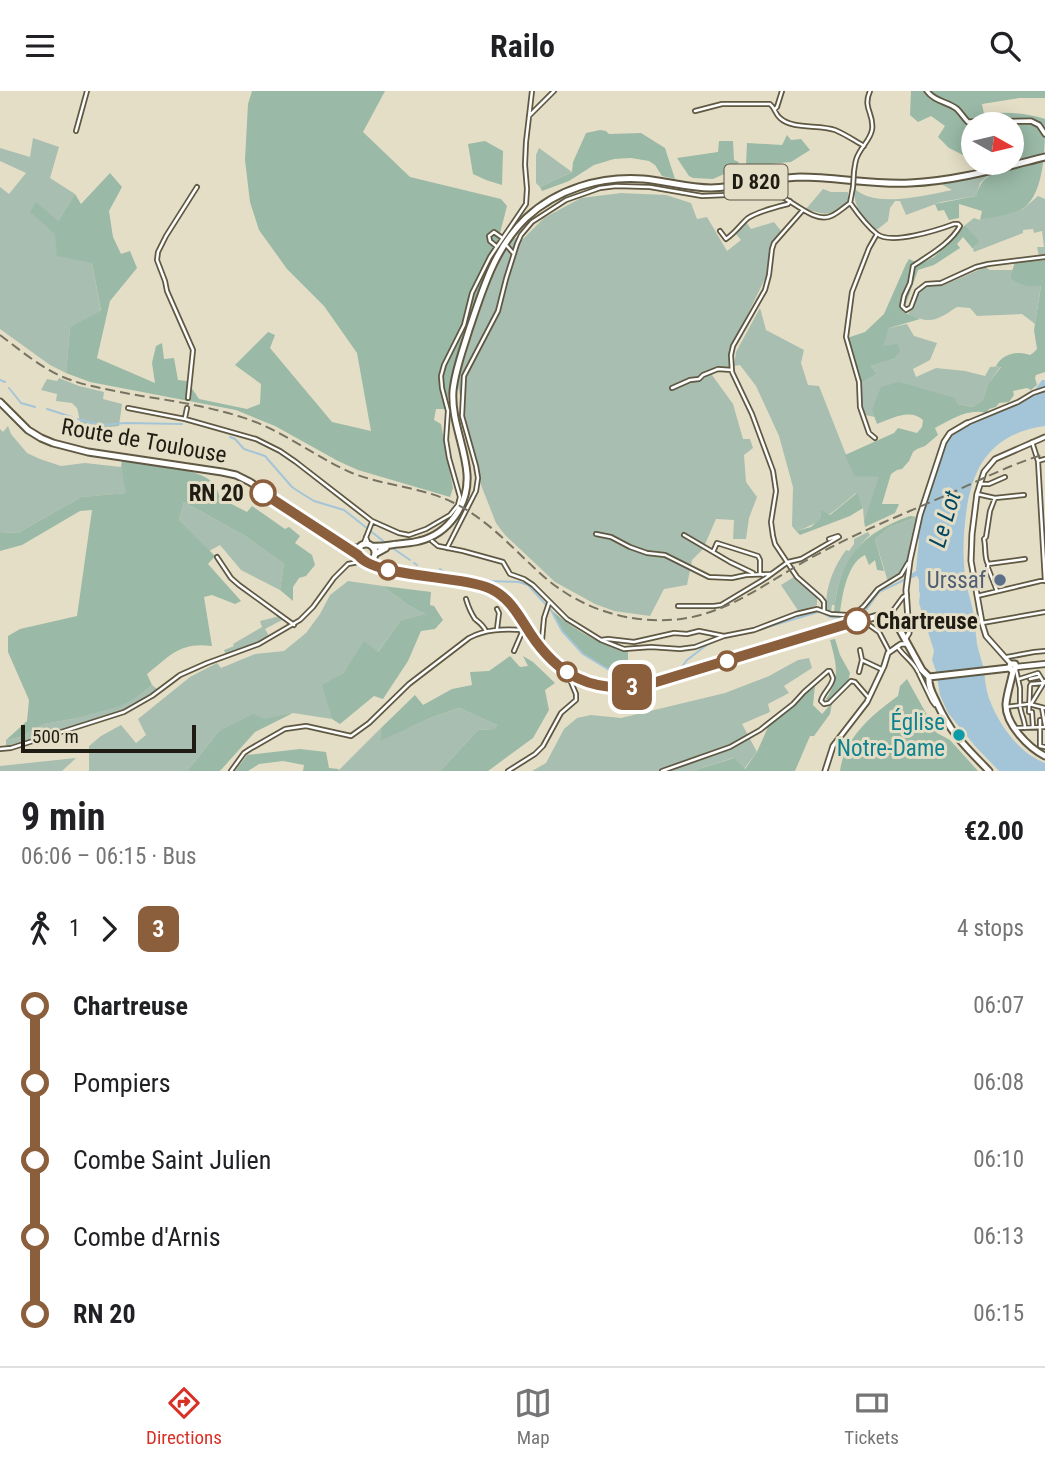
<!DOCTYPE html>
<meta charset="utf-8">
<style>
body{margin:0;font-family:"Roboto Condensed",sans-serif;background:#f6f6f6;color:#202124;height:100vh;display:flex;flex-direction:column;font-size:26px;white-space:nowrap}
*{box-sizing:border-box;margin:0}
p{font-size:23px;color:#757577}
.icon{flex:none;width:38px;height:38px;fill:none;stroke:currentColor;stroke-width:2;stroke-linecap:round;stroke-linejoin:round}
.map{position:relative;height:680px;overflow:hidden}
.details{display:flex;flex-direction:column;background:#fff;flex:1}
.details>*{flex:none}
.badge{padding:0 14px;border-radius:10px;font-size:24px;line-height:46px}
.needle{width:46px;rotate:98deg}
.fabs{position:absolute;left:961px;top:21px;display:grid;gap:14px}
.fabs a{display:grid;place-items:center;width:63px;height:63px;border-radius:50%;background:#fff;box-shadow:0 4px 18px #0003;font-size:35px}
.scale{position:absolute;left:21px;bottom:18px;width:175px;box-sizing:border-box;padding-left:7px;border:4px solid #1f1c13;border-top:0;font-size:19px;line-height:24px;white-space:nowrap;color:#1f1c13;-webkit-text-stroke:5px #e5dec6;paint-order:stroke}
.map>.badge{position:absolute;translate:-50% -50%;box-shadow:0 0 0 4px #fff}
.legs{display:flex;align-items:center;gap:10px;height:77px;padding:0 21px;font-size:23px}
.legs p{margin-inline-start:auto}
.head{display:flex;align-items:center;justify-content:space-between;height:119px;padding:0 21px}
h1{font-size:38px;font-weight:700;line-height:52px}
ul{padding:0 21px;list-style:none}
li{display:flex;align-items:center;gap:24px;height:77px;font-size:26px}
li i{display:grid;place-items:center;width:10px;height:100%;margin:0 9px;background:currentColor}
li i::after{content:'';width:18px;height:18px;margin:-9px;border:5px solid;border-radius:50%;background:#fff}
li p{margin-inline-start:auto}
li:first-child i{background:linear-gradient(#0000 50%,currentColor 0)}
li:last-child i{background:linear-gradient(currentColor 50%,#0000 0)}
header{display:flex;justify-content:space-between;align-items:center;height:91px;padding:0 21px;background:#fff;font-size:32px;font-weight:700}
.menu{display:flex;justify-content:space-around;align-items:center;height:98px;border-top:2px solid #e0e0e0;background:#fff;font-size:19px;color:#757577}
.menu a{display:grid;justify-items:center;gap:4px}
.menu .active{color:#d93025}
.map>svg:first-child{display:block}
.green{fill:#a8beb0}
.forest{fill:#9ab9a6}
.water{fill:#a4c5d7}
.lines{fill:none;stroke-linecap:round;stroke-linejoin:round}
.stream{stroke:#a4c5d7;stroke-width:2}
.minor-casing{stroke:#5f5843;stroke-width:6}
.tertiary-casing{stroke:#5f5843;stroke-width:7}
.secondary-casing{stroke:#5f5843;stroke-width:8}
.primary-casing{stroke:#5f5843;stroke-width:9}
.minor{stroke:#fff;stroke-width:2.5}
.tertiary{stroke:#fff;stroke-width:3.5}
.secondary{stroke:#fff;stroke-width:4.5}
.primary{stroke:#fff;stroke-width:5}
.rail{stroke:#777363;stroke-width:2;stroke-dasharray:10 5;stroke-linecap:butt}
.minor-bridge-casing{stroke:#5f5843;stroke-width:6;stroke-linecap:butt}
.minor-bridge{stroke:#fff;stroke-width:2.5}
.line-1-casing{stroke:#fff;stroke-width:16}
.line-1{stroke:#8b5e3c;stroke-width:10}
.stop-1-dot{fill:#fff;stroke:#8b5e3c;stroke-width:3.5}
.service-dot{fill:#5c6f8a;stroke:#e5dec6;stroke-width:2.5}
.culture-dot{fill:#0f9aa8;stroke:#e5dec6;stroke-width:2.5}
.labels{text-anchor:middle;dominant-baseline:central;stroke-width:6;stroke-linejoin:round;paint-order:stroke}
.shield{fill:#e5dec6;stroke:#5a5649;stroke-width:2}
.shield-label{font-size:21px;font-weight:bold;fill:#1f1c13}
.street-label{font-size:23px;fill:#1f1c13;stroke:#e5dec6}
.stop-label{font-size:23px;font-weight:bold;fill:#1f1c13;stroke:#e5dec6;text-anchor:end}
.service-label{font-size:23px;fill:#4e5e75;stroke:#e5dec6;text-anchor:end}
.culture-label{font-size:23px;fill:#0d838f;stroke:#e5dec6;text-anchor:end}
.water-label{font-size:24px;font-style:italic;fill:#03465f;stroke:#e5dec6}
</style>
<header><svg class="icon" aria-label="menu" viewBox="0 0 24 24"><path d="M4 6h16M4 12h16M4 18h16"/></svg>Railo<svg class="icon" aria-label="search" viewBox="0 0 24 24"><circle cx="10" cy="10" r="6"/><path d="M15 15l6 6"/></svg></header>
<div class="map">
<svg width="1045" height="680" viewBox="0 0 1045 680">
<rect width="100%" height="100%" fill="#e5dec6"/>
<!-- green -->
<path class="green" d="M33,47L59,56L50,87L75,103L58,130L92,172L101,221L70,236L66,282L50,274L0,238V96L9,103L26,82L0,70V57L30,66Z
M539,57L572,81L540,96L536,92V64Z
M988,84L980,92L976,105L941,111L906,124L900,110H895L890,117L888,130L878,138H875C862,124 854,118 854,97C874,118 927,104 952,99L941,93Z
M823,98L831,101H848V110C827,124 831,126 806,118Z
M621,102L666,104L691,112L697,128L707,126L727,160L741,149L736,143L746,131L751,138L774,131L782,141C766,158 771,163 767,184L732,255L730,264L729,277L723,276L712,284L733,313L743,348H750L753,357L744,364L746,391L757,406L749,427L746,448H733L734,429L716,428L703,458L692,469L687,494L664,498L650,525L614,520L595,513L555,491L505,444L496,432L481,394L467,339L457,290L483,211L497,173L513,146L521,150L544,127L581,107Z
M1038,105L1045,108V165H1039L1037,156H1044L1042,140L1034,142L1033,138L1023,139V142L974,161L973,159L978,150L965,134L974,127L980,129L1023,118Z
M985,176L990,179H1013L1010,187L1041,194L1035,233L1022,223L977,225L970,217L957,216C937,229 931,234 908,223L918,204L924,197L928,195H942Z
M760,217L766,239L804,259L801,272L808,294L819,295L854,384L880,386L864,430L863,417L856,402C838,417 819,434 796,440L792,435L793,396L779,345L756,295L740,274L734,275L736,261Z
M907,233L914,245L937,252L930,269L913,278L916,286L936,277L965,280L985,285L990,276L1001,275L988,293L983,309L973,316L957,313L872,319L875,326L865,324L861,310V292L877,283L871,275L893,268L882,255L889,237Z
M59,287L79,295L104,301L103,308L122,313L119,335L110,336L109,348L80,344V330L77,317L72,312L56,310L57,303L41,299L47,288L57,290Z
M8,335L11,343L27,362L40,368L61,375L85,372L121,376L127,402L81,406L18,442L0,441V338L3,341Z
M184,411L245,445L284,473L280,499L241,479L220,454L209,460L179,429Z
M917,426L918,429C914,445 913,468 902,480C898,485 893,487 888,491L875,448L890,436Z
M868,441L870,444C850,463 837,486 835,514H832L831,521L826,518C825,497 834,475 846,459L849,460L854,453V448Z
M794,486L798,491L817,506V514L799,521L781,494Z
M348,490L383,495L408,514L427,523L401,529L377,562L364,551L343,582L323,594L332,628L293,622L219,640L187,680H89V655L101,645L121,634L136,652L146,644L138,628L190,586L217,572L221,577L255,563L284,560L306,542L320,523L330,504Z
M280,525L284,528L265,538L269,545L254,554L226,564L224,559L234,555L233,553L262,536L260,530Z
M809,567L812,577L784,595L789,602L768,613L770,621L742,633L757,661L744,678L733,667L692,680H532L546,672L564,638L577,627L591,624L621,627L725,602L769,585L798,569Z
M152,594L157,598L145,607L124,620L43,645L6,655V649L20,646L44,633L72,628L139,605Z
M459,617L497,634L494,638L478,639L440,680H338L381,637L380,649L430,627Z
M76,667L62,680H0V675Z"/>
<!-- forest -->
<path class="forest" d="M252,0H385L363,41L410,86L501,108L507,115L499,146L459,259L445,318H436L434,329L441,333L453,397L450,406L358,379L338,370L275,335L236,319L90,291L66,282L70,236L101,220L92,172L57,165L55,143L30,121L36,111L58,130L75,103L81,113L110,82L122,96L109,120L113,146L121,163L130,160L137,177L110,210L97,267L155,292L152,272L156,255L162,252L164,268L174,267L178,289L187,290L199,308L247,318L260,313L261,293L235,274L268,241L275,244L270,257L332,331L371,340L357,262L324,215L287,178L259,139L250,111L245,69L248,13Z
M911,0H1045V7H1019L982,13L984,23C1005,21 1024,21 1045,28C1045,57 1045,100 1024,117C1013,123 993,126 980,129L982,120L959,113V127L949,129L944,119L938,120L935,113L976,105C982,87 986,85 1004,79L1002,72H1012V33H973V69L949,57L938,46L945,35L931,25L918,31L910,24Z
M600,39L606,40L609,43L641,42L665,57L675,88L662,85L655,74L649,70L631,67L614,68L594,74L569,90L542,100L540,96L572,81L573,71L586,42Z
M787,44L791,49L801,48L810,59L791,71L769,73L768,76L746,74L747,52L782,54Z
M485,50L503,60L502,94L486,89L473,83L468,53Z
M719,50H733L734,69L739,71L731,80L713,88L693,87L689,85L677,67L718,61Z
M965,134L979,150L973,158L963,146L957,153L960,157L934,174L918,179L903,221L920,228L889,237L883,255L898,253L900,261L893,268L871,275L877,283L861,292L847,247L865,241L884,223L906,173L909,168L920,173L934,166Z
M1045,169V281L1036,284L1035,287L1037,294L1031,299L1027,297L1013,300L1014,304L1009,311L999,312L996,316L989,318L986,322C968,317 951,329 935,337L938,344L925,355L917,358L913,361L909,370L902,378L897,379L891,383L882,413H899L895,422L865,436L864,430L879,386L854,385L845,364L894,342L898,337L917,342L922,336L923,329C910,317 891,328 877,333L872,319L881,296L899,291L955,307L957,313L973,316L983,309L988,293L1001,276L996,275C1002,263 1017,259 1030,264L1033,262L1037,258L1034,239L1041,195C1029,196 1021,195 1010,187L1015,171Z
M122,369C144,373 199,376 213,392C217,396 218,401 220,407L247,421L252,415L285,438L289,436L300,445L295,452L312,464L315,474L306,485L299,487L293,496V510L280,499L284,473L245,445L184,411L179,429L215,465L208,473L241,510L235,513L212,504L204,506L212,555C180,551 171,564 147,583L152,594L139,605L120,615L72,628L44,633L20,646L6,649L27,630L29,609L8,561V545L20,538L77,525L92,419L80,420L22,454L0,460V441L18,442L81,406L126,402L121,376Z
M857,402L863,417L850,425L800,444L796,440L811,436L821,427V419L830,424Z
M910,425L917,426L890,436L875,448L884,480L877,479L875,469L869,474L865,464C847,472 842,505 840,522H834C838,469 861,442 910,425Z
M383,495L431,501L430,514L434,515L443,529L435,538L421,540L408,570L383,608L374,605L340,633L332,628L322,594L343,582L364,550L378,561L401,529L426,523L408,514Z
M551,519C573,537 599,555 628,559V583L614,582L583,563L562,540Z
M835,548L840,564L850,582L848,591L828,611L826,608C841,586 836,572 830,549Z
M510,565L520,576L528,575L523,565L533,571L555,592L545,599L549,619L533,647L488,680H440L478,639L494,638L497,634L459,617L430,627L380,650L381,637L415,604L423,614L452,598L472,594L470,581L489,580Z
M907,588L937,642L950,649L978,680H840C844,647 873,623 898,605L900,595Z
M815,594L813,614L822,623L832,612L830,623L814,645H810L795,680H692L734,667L745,678L757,661L768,636Z
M293,622L255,641L220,680H187L219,640L253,623L264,628Z
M300,658L326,661L329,677L339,678L338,680H303L304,674L283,670L259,673L248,680H235L247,664Z"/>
<!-- water -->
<path class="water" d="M1042,289H1045V335C988,343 970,379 965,432C963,449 963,468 965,485C967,499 972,513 974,526C975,535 976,544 977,553C979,562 982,570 984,579C985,589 986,600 990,610C1000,635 1019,662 1045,672V680H999L975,655L948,622L940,604L936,580L932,569L934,560L919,512L920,502L919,501V489L917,485L910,488L909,484L916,480L919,449L917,447V444L936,379L948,345L968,333L1018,314L1033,305V301Z"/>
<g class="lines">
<!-- stream -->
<path class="stream" d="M0,289L5,291
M9,297L21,312L35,316
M47,318L72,326
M78,328L101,334L126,332L182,333
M230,346L235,348L244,358L265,365L292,396L301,402L314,410L344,419L387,453
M391,456L410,469
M414,472L417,474
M440,478L451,485L492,490L519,491L528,494L551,519L562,540L583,563L614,582L644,584
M856,526L864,522L879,501L906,488
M664,586L678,581L687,569L708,553L719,548L761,538L818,521H821L830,526L845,527"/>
<defs>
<path id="minor" d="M775,18L777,16L782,0
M695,20L722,13H770C775,17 775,23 780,27C793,39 819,33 835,39C845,43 855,50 864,55
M529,25L554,0
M76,40L87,0
M854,80C855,75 855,69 858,64C862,55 870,49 872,39C875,23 862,18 870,0
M850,112L853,96
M851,113C858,123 867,135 877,143C891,154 938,139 954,133H958L960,135C951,152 929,164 913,175L910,192L904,205L902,215L906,219L911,216L917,200L926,193L941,192L976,176L988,173L1045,166
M803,119L774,152L772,158L769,184L765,199L733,255L731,264L732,281L752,323L773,380L776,400L771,431L773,445L775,453L797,486L821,507L824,511V519
M720,140L726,148C735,142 740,134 748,127C759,120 776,116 788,113L790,110
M496,155L490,150L489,145L494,141L501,146
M507,155L514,163
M672,297L690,289L699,288L703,284L718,278L732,279
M188,307L193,259L167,200L165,190L157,169L158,161L166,145L197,96
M128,317L185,328L256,348L280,360L296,371L372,430L399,442L409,444L426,438L450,424L458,414L460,406L449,367L446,349L448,320L442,297L441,285L444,274L464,234L472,202L490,166L526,113L527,98L525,74L526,51L532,0
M185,327L187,317
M967,332L1018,311L1033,302L1045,298
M875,347L869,342L860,316L859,291L846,246L852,201L869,157L877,143
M1032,351L1038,370L1045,490
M1038,370L1045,368
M980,393H989L1005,386
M977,403L995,407L1024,404
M995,407L990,420L986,446L984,448C986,456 984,467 988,473V477L997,500
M596,443L611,446L630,456L647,462L665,464L709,486L732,487L746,484L771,483
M684,444L730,471L753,482
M366,446L369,454
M432,450L438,455L463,460L503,471L510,483L524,488L533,494L567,528L601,549L624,558L651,556L680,558L695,556L724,545L754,539L796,523L817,518L831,523L847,524L855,523L864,515L878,498L901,484L908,472
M363,454L372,431
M447,457L476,400L478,387L476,375L462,325L464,285L498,220L506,188L517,153L521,144L532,131L566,109L600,97L616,95L650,96L702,105L774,102C790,107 814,133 831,125C838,122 844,116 850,112
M713,461L717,452L758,465L760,469V482L763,484
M217,466L231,487L239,494L294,534
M988,473L1025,468
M977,505L1045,489
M466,508C468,515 471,522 475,528C480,532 483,534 486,540
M678,515H714L721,514L766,487L788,471L801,468L839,446L838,445L829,448
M889,525L903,506L907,504
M865,531L879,541L889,560
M982,532L1045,521
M497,538L499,522L497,518
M601,549L608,548L634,551L674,542L687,543L699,540L724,545
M538,554L542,549L544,527L549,512
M897,555C903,565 913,570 918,581
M860,559L862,569L881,578
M514,560L523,539
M1007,566L1034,561L1045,560
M1016,579L1020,597V613
M859,581L862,569
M919,583L932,610L935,614
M1019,588L1038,582L1044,592L1031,593L1030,595L1029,621H1032L1033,636
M1030,588L1039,586
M1020,613C1020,622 1025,628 1025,637
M1031,613L1045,590
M1006,616L1029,613L1045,617
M1042,617L1045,634
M1040,629V655L1045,656
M1017,637L1045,636
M0,658L11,657L124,621L152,605L180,584L207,572L259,553L300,529L313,516L334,487L348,473L364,470
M231,680L244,662L250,658L285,638L306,635L351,645L369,632L409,593L469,547C485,538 504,538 523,539L532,552L536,551
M508,680L535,663L543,655L561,622L576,609V603L571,591L573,584
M662,680L730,656L760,639L793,613L804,601L828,580H830L833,587C832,596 823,601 821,610L824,613L829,612L851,590L855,591L868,606"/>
<path id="tertiary" d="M927,0C935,11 947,10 957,18C961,22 964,27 968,31L1031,30L1039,34L1045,43
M906,547L909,542L906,499L910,469L920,424L944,351L950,342L967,332
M1011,573L986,545L982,532L971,470L972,443L977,403L984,381L995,368L1045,346
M825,680L833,655L867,611L884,575L888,562L901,553H907"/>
<path id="secondary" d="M1016,576L1045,573"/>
<path id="primary" d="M0,311L28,339L41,347L53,352L88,361L222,381L236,384L250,391L342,453L349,457H359
M357 462a9 9 0 1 1 18 0a9 9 0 1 1-18 0Z
M372,455C381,456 389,454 398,453C405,452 412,452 419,450C449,443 469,413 467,383C465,355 451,329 453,300C455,279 463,259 469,239C483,198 494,158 526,127C557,98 600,85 643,88C666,90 688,97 711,97C741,96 770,87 800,86C837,86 873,94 910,92C956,90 1001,77 1045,66
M375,463L386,457
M367,470L381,478C401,480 420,484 440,487C459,490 480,490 497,501C513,511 520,527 530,542C557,585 593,602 643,595L881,524L889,525L895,530L922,579L929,586
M1013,580C1011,591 1007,602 1006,613C1005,633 1029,657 1045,665
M929,586C928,596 933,603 937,612C951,643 966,656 989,680
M929,586L1009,577L1011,573H1015L1016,576L1013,580L1009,577"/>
</defs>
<!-- minor casing -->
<use href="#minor" class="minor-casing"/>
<!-- tertiary casing -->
<use href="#tertiary" class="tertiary-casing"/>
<!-- secondary casing -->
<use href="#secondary" class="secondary-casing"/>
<!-- primary casing -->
<use href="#primary" class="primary-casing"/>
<!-- minor -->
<use href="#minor" class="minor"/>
<!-- tertiary -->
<use href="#tertiary" class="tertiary"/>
<!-- secondary -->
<use href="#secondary" class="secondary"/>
<!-- primary -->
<use href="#primary" class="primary"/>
<!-- rail -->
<path class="rail" d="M0,244C20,259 40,276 63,286C84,295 107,298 130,303C166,309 203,314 238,325C280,337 313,365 352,382C385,395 421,396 452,411C488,428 513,458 542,484C580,518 630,534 681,528C734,521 776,484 822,461C863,439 906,422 949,403C980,389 1012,373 1045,363"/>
<defs>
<path id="minor-bridge" d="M853,96L854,80"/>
</defs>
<!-- minor-bridge casing -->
<use href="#minor-bridge" class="minor-bridge-casing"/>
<!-- minor-bridge -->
<use href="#minor-bridge" class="minor-bridge"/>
</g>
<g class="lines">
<defs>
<path id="line-1" d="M263,402L358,464C374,487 462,484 491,498C510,507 519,525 530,542C558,585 592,602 643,595L857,530"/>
</defs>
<!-- line-1 casing -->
<use href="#line-1" class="line-1-casing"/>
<!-- line-1 -->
<use href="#line-1" class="line-1"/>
</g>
<!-- markers -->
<g class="stop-1-dot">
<circle cx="263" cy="402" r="12"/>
<circle cx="388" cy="479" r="9"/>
<circle cx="857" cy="530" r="12"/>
<circle cx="727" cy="570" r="9"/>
<circle cx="567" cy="581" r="9"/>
</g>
<circle class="service-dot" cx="1000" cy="489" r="7"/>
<circle class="culture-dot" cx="959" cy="644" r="7"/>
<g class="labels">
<!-- shield labels -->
<rect class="shield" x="724.5" y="73.5" width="63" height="35" rx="5"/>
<g class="shield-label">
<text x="756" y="91">D 820</text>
</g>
<!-- street labels -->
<g class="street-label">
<text transform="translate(144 350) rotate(10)">Route de Toulouse</text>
</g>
<!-- stop labels -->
<g class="stop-label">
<text x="244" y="402">RN 20</text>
<text x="876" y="530" text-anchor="start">Chartreuse</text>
</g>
<!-- service labels -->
<g class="service-label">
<text x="986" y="489">Urssaf</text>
</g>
<!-- culture labels -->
<g class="culture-label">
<text x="945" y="631">Église<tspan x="945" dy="26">Notre-Dame</tspan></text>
</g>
<!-- water labels -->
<g class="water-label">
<text transform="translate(945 428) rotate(-73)">Le Lot</text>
</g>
</g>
</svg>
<div class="fabs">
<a><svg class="needle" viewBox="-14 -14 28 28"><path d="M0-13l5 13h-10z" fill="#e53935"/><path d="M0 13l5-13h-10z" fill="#757577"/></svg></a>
</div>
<div class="scale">500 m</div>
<b class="badge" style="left:632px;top:596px;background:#8b5e3c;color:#fff">3</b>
</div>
<section class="details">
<div class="head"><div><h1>9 min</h1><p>06:06 – 06:15 · Bus</p></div><b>€2.00</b></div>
<div class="legs"><svg class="icon" aria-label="walk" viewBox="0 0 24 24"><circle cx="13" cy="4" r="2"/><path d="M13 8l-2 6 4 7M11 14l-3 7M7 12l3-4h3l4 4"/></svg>1<svg class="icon" aria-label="forward" viewBox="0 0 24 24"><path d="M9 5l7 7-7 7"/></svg><b class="badge" style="background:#8b5e3c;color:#fff">3</b><p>4 stops</p></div>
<ul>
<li><i style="color:#8b5e3c"></i><b>Chartreuse</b><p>06:07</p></li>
<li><i style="color:#8b5e3c"></i><span>Pompiers</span><p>06:08</p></li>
<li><i style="color:#8b5e3c"></i><span>Combe Saint Julien</span><p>06:10</p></li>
<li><i style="color:#8b5e3c"></i><span>Combe d'Arnis</span><p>06:13</p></li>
<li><i style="color:#8b5e3c"></i><b>RN 20</b><p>06:15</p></li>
</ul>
</section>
<nav class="menu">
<a class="active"><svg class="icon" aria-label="directions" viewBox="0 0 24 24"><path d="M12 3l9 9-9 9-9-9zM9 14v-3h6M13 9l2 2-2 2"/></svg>Directions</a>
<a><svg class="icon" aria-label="map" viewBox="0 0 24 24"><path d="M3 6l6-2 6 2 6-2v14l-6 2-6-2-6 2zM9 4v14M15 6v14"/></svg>Map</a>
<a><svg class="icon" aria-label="tickets" viewBox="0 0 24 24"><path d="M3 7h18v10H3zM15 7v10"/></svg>Tickets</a>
</nav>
